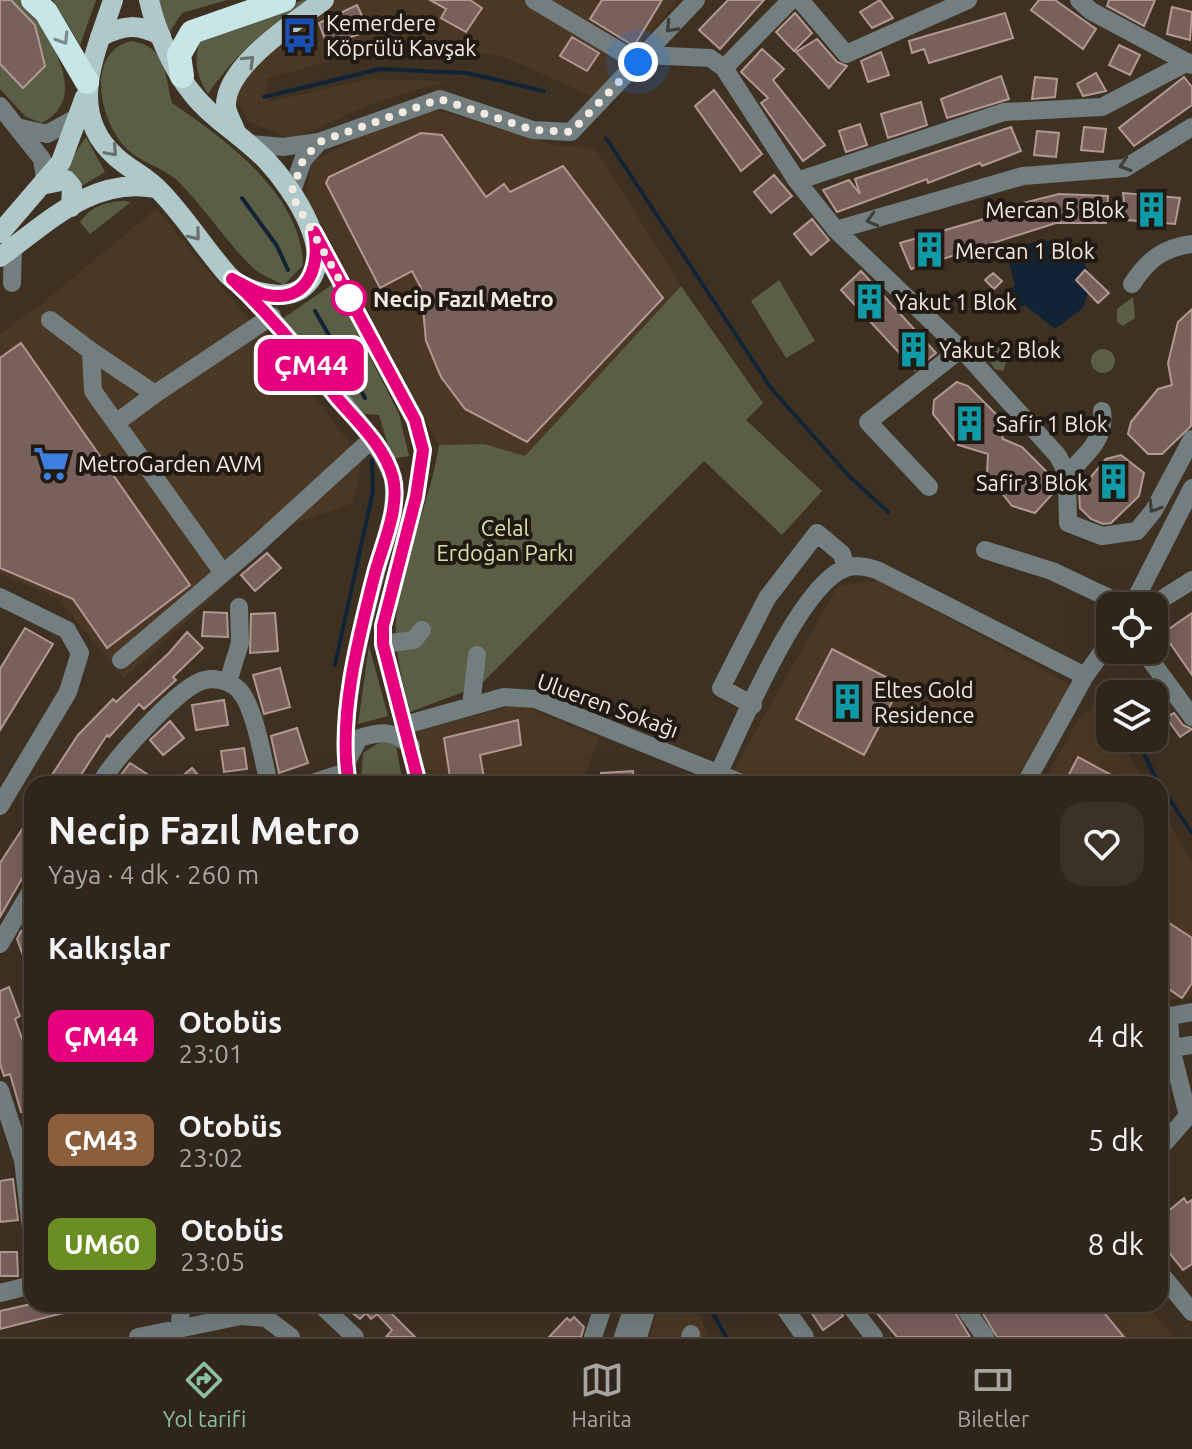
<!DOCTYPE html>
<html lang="tr">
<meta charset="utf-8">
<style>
body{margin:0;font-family:Ubuntu,sans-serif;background:#3b3127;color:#f1f3f6;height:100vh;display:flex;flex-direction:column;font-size:30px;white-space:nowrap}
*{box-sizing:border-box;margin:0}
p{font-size:26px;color:#a7a5a2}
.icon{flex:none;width:44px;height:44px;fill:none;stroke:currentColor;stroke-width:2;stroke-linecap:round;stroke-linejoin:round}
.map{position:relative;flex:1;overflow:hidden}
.side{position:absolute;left:24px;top:776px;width:1144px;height:536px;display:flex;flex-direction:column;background:#2f251a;border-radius:24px;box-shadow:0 8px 32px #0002,0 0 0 2px #4a4239}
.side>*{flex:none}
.badge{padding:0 16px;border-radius:12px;font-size:28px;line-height:52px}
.buttons{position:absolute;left:1096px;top:592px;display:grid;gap:16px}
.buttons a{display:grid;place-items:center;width:72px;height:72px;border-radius:16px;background:#2f251a;box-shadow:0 8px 32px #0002,0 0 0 2px #4a4239;font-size:40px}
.you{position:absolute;width:40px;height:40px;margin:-20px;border:6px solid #fff;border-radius:50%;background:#1a73e8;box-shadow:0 0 0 12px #1a73e833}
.map>.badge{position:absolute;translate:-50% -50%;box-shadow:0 0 0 4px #fff}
h2{padding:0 24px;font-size:30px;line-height:72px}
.round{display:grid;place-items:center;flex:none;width:84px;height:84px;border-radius:24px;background:#3b3127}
.head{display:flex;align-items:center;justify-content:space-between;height:136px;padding:0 24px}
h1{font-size:38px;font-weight:600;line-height:60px}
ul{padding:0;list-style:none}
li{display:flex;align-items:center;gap:24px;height:104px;padding:0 24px}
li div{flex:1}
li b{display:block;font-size:30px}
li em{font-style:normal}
li .badge{min-width:88px;font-weight:700;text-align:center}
.menu{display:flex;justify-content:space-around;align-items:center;height:112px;border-top:2px solid #4a4239;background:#2f251a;font-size:22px;color:#a7a5a2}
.menu a{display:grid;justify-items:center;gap:4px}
.menu .active{color:#8abfa5}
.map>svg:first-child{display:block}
.built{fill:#4b3824}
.green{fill:#5a5e45}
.water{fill:#102436}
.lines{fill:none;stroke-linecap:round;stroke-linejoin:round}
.stream{stroke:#102436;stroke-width:4}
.building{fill:#78605b;stroke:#b29892;stroke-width:2}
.minor{stroke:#727e7f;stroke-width:18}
.major{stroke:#afc8ca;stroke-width:20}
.highway{stroke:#c7e6e8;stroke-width:24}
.oneway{stroke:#3d3d39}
.oneway2{stroke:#7c8a88}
.oneway3{stroke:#68716e}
.line-casing{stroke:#fff;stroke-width:18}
.line{stroke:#e6007e;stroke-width:12}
.walk{stroke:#f2e9e0;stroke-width:8;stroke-dasharray:0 14.4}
.stop-dot{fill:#fff;stroke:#e6007e;stroke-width:4}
.labels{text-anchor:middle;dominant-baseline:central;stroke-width:8;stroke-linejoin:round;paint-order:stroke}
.poi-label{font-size:22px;fill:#f2e9e0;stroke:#211a13;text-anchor:start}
.stop-label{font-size:22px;font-weight:bold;fill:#f2e9e0;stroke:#211a13;text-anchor:start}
.park-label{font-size:22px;fill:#d7e2ab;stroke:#211a13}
.street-label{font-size:22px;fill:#f2e9e0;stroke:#211a13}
</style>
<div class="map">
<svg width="1192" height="1337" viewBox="0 0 1192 1337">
<rect width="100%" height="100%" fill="#3f3122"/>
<!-- built -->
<path class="built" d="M330,0H677L598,99L507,58L432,43L364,51L266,79L268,102L370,79L447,81L376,102L292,139L248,121L235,98L246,65Z
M419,105L558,146L595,148L681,286L525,456L484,444L439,445L306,195L312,162Z
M156,209L247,317L265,333L362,459L353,503L291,525L124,678L58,598L0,574V334L40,305Z
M878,580L1071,685L1013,784H757L733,771L838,586Z
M1099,703L1110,723V738H1119L1146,784H1042L1080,717Z
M518,704L599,738L581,784H427L417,731Z
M1160,808L1192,862V997L1172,1000L1160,991Z
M659,1304H695L709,1337H649Z
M1031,1304H1147L1174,1337H1053Z"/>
<!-- green -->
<path class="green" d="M0,0H22C46,30 94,98 41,123L25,116L0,89Z
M53,0H96L80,45Z
M159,0H227L182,13L169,33Z
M303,0H309C267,27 236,53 208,94C196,74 193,60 201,38Z
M131,41C167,47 164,72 172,103C225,139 302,195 303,265L284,285C274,280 260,275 252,267C226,241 205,209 179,182C165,168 143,164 127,149C100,123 84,53 131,41Z
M86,137L105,172L80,187L63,171Z
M124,201L131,202L90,234L80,222C92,206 105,202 124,201Z
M779,280L815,341L786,358L751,301Z
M333,284L399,414L409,456L392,459L379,415L365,414L282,319Z
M681,286L763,403L746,420L822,491L782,535L704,461L479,686L410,712C403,682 394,652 396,620C401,561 430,504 439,445L484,444L525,456Z
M1133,297L1135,318L1123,326L1117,322V309Z
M982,344L999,346L1009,354L1003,371L995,369L979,349Z
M1091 361a12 12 0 1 1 24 0a12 12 0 1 1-24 0Z
M369,646L388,716L358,724Z
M386,738L396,746L403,784H361L363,753Z"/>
<!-- water -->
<path class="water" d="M1040,241C1074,241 1080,251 1092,281L1083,308L1055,329L1025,305L1009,313L997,301L1015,285L1009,261L1018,246Z"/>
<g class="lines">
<!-- stream -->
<path class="stream" d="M264,97L380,69L467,73L544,91
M606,138L771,388L848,475L888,512
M242,198L277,246L288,270
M315,311L365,398
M335,665L373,491L372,460
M1136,738L1159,784
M1160,785L1192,833
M708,1304L726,1337"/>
</g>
<!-- building -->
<path class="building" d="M0,0H11L35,25L45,66L23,88L0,64Z
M430,0H470L482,8L466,32L441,18L446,9Z
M602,0H662L634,46L590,19Z
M728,0H764L720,49L699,30Z
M880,0L893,18L872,28L860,12Z
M1039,0H1055L1096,29L1083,49L1031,10Z
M1109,0H1155L1144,26L1107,6Z
M357,5L369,31L327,45L319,23Z
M1172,7L1192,12L1190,40L1167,34Z
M795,13L812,33L794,51L776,32Z
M1005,13L1013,38L929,63L924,49L912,53L909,41Z
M572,37L599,53L587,71L560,56Z
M817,39L837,62L847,66L829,88L796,52Z
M1119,45L1140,55L1130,75L1109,65Z
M762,49L784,69L773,80L825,145L803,161L761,103L768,98L741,72Z
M881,52L889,75L868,82L861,61Z
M1096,73L1106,91L1083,96L1077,84Z
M1001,76L1009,99L947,118L941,99Z
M1035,77L1057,79L1055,97L1032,99Z
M1184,77L1192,87V105L1134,146L1119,128Z
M714,90L762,154L741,171L695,106Z
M921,102L927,125L888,138L881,114Z
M860,124L867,145L846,152L839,131Z
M1011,127L1021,151L982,166L980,163L928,183L927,179L837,212L823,190L849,180L860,194L855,179Z
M1084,127L1106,129L1103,152L1081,150Z
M1037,131L1059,133L1056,157L1034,155Z
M421,133L442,135L486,197L504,184L510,192L563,166L663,298L527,442L465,409L441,377L426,341L421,288L412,271L380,288L326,183L329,177Z
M774,175L792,196L771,213L754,192Z
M1123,193L1180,198L1175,224L1126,220Z
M1059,194L1108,196L1106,223H1056L911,269L900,243L1001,214L999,209Z
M812,219L829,240L811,255L794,234Z
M1085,270L1109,293L1098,303L1076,280Z
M861,271L936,353L915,370L841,290Z
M993,273L1002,281L994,289L985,280Z
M1192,309L1191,426L1162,454H1148L1128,434L1131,422L1158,389L1172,385L1168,363L1178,322Z
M21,343L190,585L107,648L73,599L0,568V358Z
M957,382L968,386L998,416L1003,439L1022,447L1052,477L1055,491L1035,513L1012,506L987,474L988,454L958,445L933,414L934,400Z
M1121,455L1144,473L1139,496L1111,523L1103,524L1091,519L1080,508L1079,491L1106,459Z
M267,553L281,568L255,591L241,575Z
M204,612L227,613L228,637L202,636Z
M275,613L278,651L250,653L251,614Z
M1192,613V675L1163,633Z
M25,628L53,644L0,730V669Z
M187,632L203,648L173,677L176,680L144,709L139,704L109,737L107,735L75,784H46L78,735L113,699L116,702L169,653Z
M832,649L901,685L864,755L796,719Z
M280,668L290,707L264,714L253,675Z
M224,700L228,725L196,730L192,705Z
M1174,713L1183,725L1192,729L1180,737L1166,717Z
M518,720L521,745L480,755L485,784H451L444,738Z
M170,721L184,738L163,755L150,740Z
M297,728L308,763L279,773L271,736Z
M244,748L247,769L224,772L221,751Z
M1078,757L1128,784H1064Z
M130,763L147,774L140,784H114Z
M192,768L206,784H173Z
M633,771L634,784H601V773Z
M32,814V861L0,917V863Z
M1160,917L1192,938V983L1182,998L1160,983Z
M32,927V954L24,958L17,939L21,931Z
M9,987L20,1016L15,1019L32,1066V1109L21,1112L10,1074L4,1076L0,1064V991Z
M13,1179L18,1220L0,1222V1181Z
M1184,1198L1187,1203L1192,1200V1264L1183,1270L1162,1244L1165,1242L1160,1235V1218Z
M0,1252H17L18,1276H0Z
M31,1304H82L83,1308L0,1329V1311Z
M341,1304H388L385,1307L415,1337H386L392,1330L377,1314L371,1319L366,1313L360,1319Z
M823,1304H837L843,1316L823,1330L811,1312Z
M869,1304H950L970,1337H897Z
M977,1304H1097L1124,1337H997Z
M574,1317L584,1327L581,1337H549L567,1318L570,1321Z"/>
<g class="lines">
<!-- minor -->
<path class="minor" d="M534,0L638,62
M800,0L846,54L968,0
M1079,0L1091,11L1192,65
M645,55L710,58L724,68L797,181L836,230L969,357L1058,456L1067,474L1068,523L1102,536L1137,531L1154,510L1192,439
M724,68L791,0
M0,106L42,159L46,184
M21,128L47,134L78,117
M250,144L283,147L319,142L440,99L533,130L571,132L696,0
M797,181L1004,112L1102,107L1188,62
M291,194L303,160L319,142
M836,230L1023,176L1125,168L1192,127
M315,234L415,420L423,450L416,497L383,626V644L419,784
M12,283L13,248
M1132,284C1148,260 1162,248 1192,244
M240,286C272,316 386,443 393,480C398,509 384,541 377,569C360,633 337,719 349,784
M50,320L91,351
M116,423L155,394
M1067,474C1086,455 1106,439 1102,411
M929,487L868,422L961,349
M985,550L1052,571L1111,599L1115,606
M223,573L93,391L91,351L155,394L272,316
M0,597L67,630L80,653L68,692L0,806
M1132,606L1192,488
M1151,606L1192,580
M383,644L414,640L422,630
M1143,650L1192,717
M121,660L254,547L372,439
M228,682L240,643L239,607
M753,705L721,688L767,598L817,533L842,554L846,568
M471,706L477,655
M405,725L504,697L535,699L744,784
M348,759L359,738C382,731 392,730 411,746
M719,772C741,727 800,583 846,568C856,564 867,567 877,570L1085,676
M100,784C113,760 174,693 199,682C212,676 229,680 239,690C255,707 263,760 269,784
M309,784L346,772
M1025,784L1085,676L1110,641
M0,944L32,889
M1160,1010L1169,1016L1171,1048L1188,1116L1160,1148
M1160,1018L1192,1012
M1160,1050L1192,1045
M0,1090L23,1160L32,1237
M1160,1273L1192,1312
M0,1293L32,1285
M320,1304L355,1337
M782,1304L805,1337
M849,1304L874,1337
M962,1304L985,1337
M180,1326L181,1304
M138,1337L241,1316L266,1318L291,1337
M593,1337L604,1304
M623,1337L634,1304
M638,1337L648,1304
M690,1337L691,1334"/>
<!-- major -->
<path class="major" d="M113,0C96,53 65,112 116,157C129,169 147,177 159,190C184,215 204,248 228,275C243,291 281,302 301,289C343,260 291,187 268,162C245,137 213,120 192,93C172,69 156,30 149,0
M100,37C122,25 139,23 161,36
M235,130C232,123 227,114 226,107C224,66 295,22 324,0
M46,184L66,180L72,187L71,207
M0,233L61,162L85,97
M0,257C47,223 93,176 155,188"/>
<!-- highway -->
<path class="highway" d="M33,0L46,12L87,82
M182,76L179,55L192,32L284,0"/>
</g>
<!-- one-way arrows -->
<defs><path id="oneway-chevron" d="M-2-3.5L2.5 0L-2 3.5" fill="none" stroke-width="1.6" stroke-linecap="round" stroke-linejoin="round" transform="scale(2)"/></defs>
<g class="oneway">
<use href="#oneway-chevron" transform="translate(671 27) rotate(133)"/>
<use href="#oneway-chevron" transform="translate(1125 165) rotate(162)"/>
<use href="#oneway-chevron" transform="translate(872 220) rotate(164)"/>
<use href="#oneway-chevron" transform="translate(1154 507) rotate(123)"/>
</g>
<use class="oneway2" href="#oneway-chevron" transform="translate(63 39) rotate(58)"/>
<g class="oneway3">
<use href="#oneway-chevron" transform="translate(249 61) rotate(-44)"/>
<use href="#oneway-chevron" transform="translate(112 151) rotate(48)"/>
<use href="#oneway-chevron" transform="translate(195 235) rotate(51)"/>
</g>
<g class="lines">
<defs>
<path id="line" d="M349,784C337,720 359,635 375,573C383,544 400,507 393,478C385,447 357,421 337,398C303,356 271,315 232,279C242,284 256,293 267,295C310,303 320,264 314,232L415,420L423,450L416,497L383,626V644L419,784"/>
</defs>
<!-- line casing -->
<use href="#line" class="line-casing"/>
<!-- line -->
<use href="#line" class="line"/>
<!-- walk -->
<path class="walk" d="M349,298L351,300L291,194L303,160L319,142L440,99L533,130L571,132L638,62"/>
</g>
<!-- icons -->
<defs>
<symbol id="bus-bare" viewBox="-9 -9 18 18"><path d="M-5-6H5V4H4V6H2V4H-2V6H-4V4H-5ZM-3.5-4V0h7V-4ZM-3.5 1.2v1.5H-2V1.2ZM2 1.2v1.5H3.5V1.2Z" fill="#1a4fb4" stroke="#211a13" stroke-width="2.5" paint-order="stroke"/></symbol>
<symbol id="building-bare" viewBox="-9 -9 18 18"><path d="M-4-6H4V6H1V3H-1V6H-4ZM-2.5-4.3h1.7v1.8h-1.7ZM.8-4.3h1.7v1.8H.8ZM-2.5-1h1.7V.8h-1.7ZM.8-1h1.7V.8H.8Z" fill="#0f9aa8" stroke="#211a13" stroke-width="2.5" paint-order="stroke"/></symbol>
<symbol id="supermarket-bare" viewBox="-9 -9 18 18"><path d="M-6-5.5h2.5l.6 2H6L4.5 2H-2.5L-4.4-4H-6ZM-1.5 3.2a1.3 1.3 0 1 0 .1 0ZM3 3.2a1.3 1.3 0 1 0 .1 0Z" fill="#3f7fe0" stroke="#211a13" stroke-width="2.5" paint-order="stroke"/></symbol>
</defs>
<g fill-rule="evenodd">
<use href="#bus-bare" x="274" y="10" width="51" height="51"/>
<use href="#building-bare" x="1126" y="184" width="51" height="51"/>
<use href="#building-bare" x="904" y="224" width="51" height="51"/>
<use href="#building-bare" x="844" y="276" width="51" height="51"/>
<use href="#building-bare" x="888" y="324" width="51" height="51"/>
<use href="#building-bare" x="944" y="398" width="51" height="51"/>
<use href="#supermarket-bare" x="26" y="438" width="51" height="51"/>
<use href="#building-bare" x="1088" y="456" width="51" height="51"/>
<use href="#building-bare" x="822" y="676" width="51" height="51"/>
</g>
<!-- markers -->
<circle class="stop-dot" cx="349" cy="298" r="16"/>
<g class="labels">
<!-- poi labels -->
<g class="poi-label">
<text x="326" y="22">Kemerdere<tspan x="326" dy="25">Köprülü Kavşak</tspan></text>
<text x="1125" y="209" text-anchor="end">Mercan 5 Blok</text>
<text x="955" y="250">Mercan 1 Blok</text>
<text x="895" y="301">Yakut 1 Blok</text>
<text x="939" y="349">Yakut 2 Blok</text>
<text x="996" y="423">Safir 1 Blok</text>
<text x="78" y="463">MetroGarden AVM</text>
<text x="1088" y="482" text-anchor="end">Safir 3 Blok</text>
<text x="874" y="689">Eltes Gold<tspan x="874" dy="25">Residence</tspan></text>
</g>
<!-- stop labels -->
<g class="stop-label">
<text x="373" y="298">Necip Fazıl Metro</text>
</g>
<!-- park labels -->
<g class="park-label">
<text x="505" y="527">Celal<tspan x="505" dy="25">Erdoğan Parkı</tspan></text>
</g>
<!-- street labels -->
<g class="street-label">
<text transform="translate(608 705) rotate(20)">Ulueren Sokağı</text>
</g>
</g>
</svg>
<div class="buttons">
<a><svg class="icon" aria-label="locate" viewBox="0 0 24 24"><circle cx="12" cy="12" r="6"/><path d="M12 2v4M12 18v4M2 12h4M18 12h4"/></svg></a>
<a><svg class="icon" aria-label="layers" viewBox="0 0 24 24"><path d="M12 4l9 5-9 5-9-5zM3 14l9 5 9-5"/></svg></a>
</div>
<div class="you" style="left:638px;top:62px"></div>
<b class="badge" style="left:311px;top:365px;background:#e6007e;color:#fff">ÇM44</b>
<section class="side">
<div class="head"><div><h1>Necip Fazıl Metro</h1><p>Yaya · 4 dk · 260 m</p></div><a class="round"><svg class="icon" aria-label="heart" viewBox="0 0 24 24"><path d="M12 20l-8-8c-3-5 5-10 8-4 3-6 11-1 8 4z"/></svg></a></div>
<h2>Kalkışlar</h2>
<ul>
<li><span class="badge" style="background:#e6007e;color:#fff">ÇM44</span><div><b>Otobüs</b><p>23:01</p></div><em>4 dk</em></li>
<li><span class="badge" style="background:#8b5e3c;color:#fff">ÇM43</span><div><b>Otobüs</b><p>23:02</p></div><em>5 dk</em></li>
<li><span class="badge" style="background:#6b8e23;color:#fff">UM60</span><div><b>Otobüs</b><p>23:05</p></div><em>8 dk</em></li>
</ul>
</section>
</div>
<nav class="menu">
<a class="active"><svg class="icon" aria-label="directions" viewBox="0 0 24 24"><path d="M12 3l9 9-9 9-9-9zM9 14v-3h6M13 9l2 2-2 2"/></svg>Yol tarifi</a>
<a><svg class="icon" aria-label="map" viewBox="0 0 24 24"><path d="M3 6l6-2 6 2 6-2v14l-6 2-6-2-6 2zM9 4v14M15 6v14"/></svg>Harita</a>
<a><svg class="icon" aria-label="tickets" viewBox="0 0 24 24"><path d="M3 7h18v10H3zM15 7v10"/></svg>Biletler</a>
</nav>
